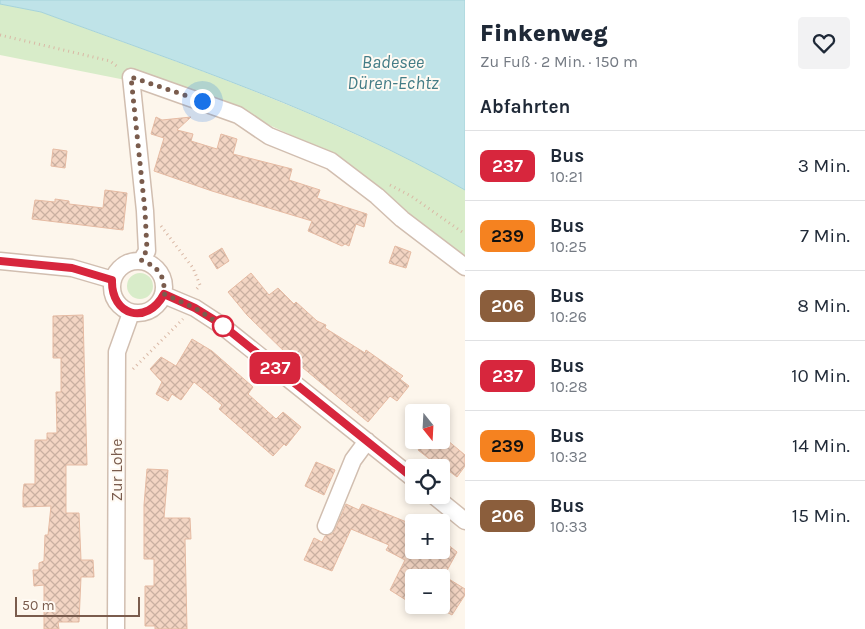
<!DOCTYPE html>
<html lang="de">
<meta charset="utf-8">
<style>
body{margin:0;font-family:Karla,sans-serif;background:#f2f2f3;color:#1f2937;height:100vh;display:flex;flex-direction:column;font-size:19px;white-space:nowrap}
*{box-sizing:border-box;margin:0}
p{font-size:16px;color:#747a83}
.icon{flex:none;width:28px;height:28px;fill:none;stroke:currentColor;stroke-width:2;stroke-linecap:round;stroke-linejoin:round}
.map{position:relative;flex:1;overflow:hidden}
.details{display:flex;flex-direction:column;background:#fff;width:400px}
.details>*{flex:none}
.badge{padding:0 10px;border-radius:8px;font-size:18px;line-height:32px}
.needle{width:32px;rotate:162deg}
.fabs{position:absolute;left:405px;top:404px;display:grid;gap:10px}
.fabs a{display:grid;place-items:center;width:45px;height:45px;border-radius:5px;background:#fff;box-shadow:0 2px 8px #0003;font-size:25px}
.scale{position:absolute;left:15px;bottom:12px;width:125px;box-sizing:border-box;padding-left:5px;border:2px solid #7a5c4d;border-top:0;font-size:14px;line-height:18px;white-space:nowrap;color:#7a5c4d;-webkit-text-stroke:4px #fffaf3;paint-order:stroke}
.you{position:absolute;width:25px;height:25px;margin:-12px;border:4px solid #fff;border-radius:50%;background:#1a73e8;box-shadow:0 0 0 8px #1a73e833}
.map>.badge{position:absolute;translate:-50% -50%;box-shadow:0 0 0 2px #fff}
h2{padding:0 15px;font-size:19px;line-height:45px}
.round{display:grid;place-items:center;flex:none;width:52px;height:52px;border-radius:5px;background:#f2f2f3}
.head{display:flex;align-items:center;justify-content:space-between;height:85px;padding:0 15px}
h1{font-size:24px;font-weight:800;line-height:38px}
ul{padding:0;list-style:none}
li{display:flex;align-items:center;gap:15px;height:70px;padding:0 15px;border-top:1px solid #e0e1e3}
li div{flex:1}
li b{display:block;font-size:19px}
li em{font-style:normal}
li .badge{min-width:55px;font-weight:700;text-align:center}
main{display:flex;flex:1;min-height:0}
.map>svg:first-child{display:block}
.green{fill:#d8ecc9}
.water{fill:#bfe3e8;stroke:#a5d3da}
.building{fill:url(#building-cross-hatch);stroke:#e6bba3}
.lines{fill:none;stroke-linecap:round;stroke-linejoin:round}
.minor-casing{stroke:#d1beb0;stroke-width:19}
.path{stroke:#d9b8a5;stroke-width:3;stroke-dasharray:1 4;stroke-linecap:butt}
.minor{stroke:#fff;stroke-width:16}
.line-casing{stroke:#fff;stroke-width:11}
.line{stroke:#d7263d;stroke-width:8}
.walk{stroke:#7a5c4d;stroke-width:5;stroke-dasharray:0 9}
.stop-dot{fill:#fff;stroke:#d7263d;stroke-width:2.5}
.labels{text-anchor:middle;dominant-baseline:central;stroke-width:4;stroke-linejoin:round;paint-order:stroke}
.street-label{font-size:16px;fill:#7a5c4d;stroke:#fffaf3}
.water-label{font-size:18px;font-style:italic;fill:#437c86;stroke:#fffaf3}
</style>
<main>
<div class="map">
<svg width="465" height="629" viewBox="0 0 465 629">
<defs>
<pattern id="building-cross-hatch" width="8" height="8" patternUnits="userSpaceOnUse" patternTransform="scale(1.25)"><rect width="8" height="8" fill="#f3d5c3"/><path d="M0 0l8 8M0 8l8-8" fill="none" stroke="#cab0a1"/></pattern>
</defs>
<rect width="100%" height="100%" fill="#fdf6ec"/>
<!-- green -->
<path class="green" d="M0,4L41,12C184,65 332,114 465,190V263L317,147L206,96L0,55Z
M127 286a13 13 0 1 1 26 0a13 13 0 1 1-26 0Z"/>
<!-- water -->
<path class="water" d="M0,0H465V190C332,113 185,65 41,12L0,4Z"/>
<!-- building -->
<path class="building" d="M156,117L162,120L191,117L177,130L193,134L191,141L217,149L221,134L237,139L233,154L292,169L289,180L320,190L317,198L367,214L364,227L356,224L349,246L345,244L342,246L308,231L312,221L212,191L154,171L164,138L151,134Z
M53,149L67,151L65,168L51,166Z
M105,190L127,193L123,230L32,219L35,200L55,202V199L69,201V204L103,208Z
M395,246L411,252L406,268L389,263Z
M222,248L229,261L217,269L209,256Z
M251,273L269,295L278,288L294,304L296,302L317,321L326,325L325,328L365,353L366,350L403,376L400,379L409,386L397,401L390,396L368,422L290,357L247,315L228,292Z
M83,315L87,465H66V513H79L81,560H93L94,577H81L79,622H58L59,629H44V585L34,586L33,570H39V563L44,561L45,535H48L51,506L23,507V492L24,484H35V440H47V433H57L56,392H61V358H53V316Z
M192,339L212,351L253,387L248,394L276,419L283,412L301,427L286,446L284,444L273,456L219,409L222,405L194,382L181,400L172,394L168,401L156,394L162,382L150,369L161,357L176,366Z
M426,440H447L465,455V466L457,477L449,471H445L418,450Z
M316,462L335,470L324,495L305,486Z
M147,469L168,470L164,518H190L191,539H185L187,629H155V626H145V586H154V559H144V505Z
M346,504L359,510L362,504L414,525V550H444L447,544L457,552L444,576L465,589V595L452,615L441,609V578H414V605L390,590L405,560L386,550L389,545L351,529L332,571L304,560L314,538L322,542L325,536L332,534L335,530Z"/>
<g class="lines">
<defs>
<path id="minor" d="M112 287a26 26 0 1 1 52 0a26 26 0 1 1-52 0Z
M0,261L72,268L113,280
M141,261L147,251L145,211L131,77L238,115L269,136L331,161L377,196L402,219L465,267
M164,295L195,308L221,325L414,479
M433,495L465,521
M326,526L353,460L367,441
M116,629L117,352L131,313"/>
</defs>
<!-- minor casing -->
<use href="#minor" class="minor-casing"/>
<!-- path -->
<path class="path" d="M0,35L110,61L119,68
M390,185L411,196L465,234
M161,226L193,268L200,285L195,291
M133,369L183,319"/>
<!-- minor -->
<use href="#minor" class="minor"/>
</g>
<g class="lines">
<defs>
<path id="line" d="M0,261L72,268L112,280C111,316 147,326 164,294L195,308L221,324L414,479"/>
</defs>
<!-- line casing -->
<use href="#line" class="line-casing"/>
<!-- line -->
<use href="#line" class="line"/>
<!-- walk -->
<path class="walk" d="M202,101L131,77L145,211L147,250L141,260C159,267 165,276 164,294L195,308L223,326"/>
</g>
<!-- markers -->
<circle class="stop-dot" cx="223" cy="326" r="10"/>
<g class="labels">
<!-- street labels -->
<g class="street-label">
<text transform="translate(116 470) rotate(-90)">Zur Lohe</text>
</g>
<!-- water labels -->
<g class="water-label">
<text x="393" y="62">Badesee<tspan x="393" dy="21">Düren-Echtz</tspan></text>
</g>
</g>
</svg>
<div class="fabs">
<a><svg class="needle" viewBox="-14 -14 28 28"><path d="M0-13l5 13h-10z" fill="#e53935"/><path d="M0 13l5-13h-10z" fill="#747a83"/></svg></a>
<a><svg class="icon" aria-label="locate" viewBox="0 0 24 24"><circle cx="12" cy="12" r="6"/><path d="M12 2v4M12 18v4M2 12h4M18 12h4"/></svg></a>
<a>+</a>
<a>−</a>
</div>
<div class="scale">50 m</div>
<div class="you" style="left:202px;top:101px"></div>
<b class="badge" style="left:275px;top:368px;background:#d7263d;color:#fff">237</b>
</div>
<section class="details">
<div class="head"><div><h1>Finkenweg</h1><p>Zu Fuß · 2 Min. · 150 m</p></div><a class="round"><svg class="icon" aria-label="heart" viewBox="0 0 24 24"><path d="M12 20l-8-8c-3-5 5-10 8-4 3-6 11-1 8 4z"/></svg></a></div>
<h2>Abfahrten</h2>
<ul>
<li><span class="badge" style="background:#d7263d;color:#fff">237</span><div><b>Bus</b><p>10:21</p></div><em>3 Min.</em></li>
<li><span class="badge" style="background:#f58220;color:#111">239</span><div><b>Bus</b><p>10:25</p></div><em>7 Min.</em></li>
<li><span class="badge" style="background:#8b5e3c;color:#fff">206</span><div><b>Bus</b><p>10:26</p></div><em>8 Min.</em></li>
<li><span class="badge" style="background:#d7263d;color:#fff">237</span><div><b>Bus</b><p>10:28</p></div><em>10 Min.</em></li>
<li><span class="badge" style="background:#f58220;color:#111">239</span><div><b>Bus</b><p>10:32</p></div><em>14 Min.</em></li>
<li><span class="badge" style="background:#8b5e3c;color:#fff">206</span><div><b>Bus</b><p>10:33</p></div><em>15 Min.</em></li>
</ul>
</section>
</main>
